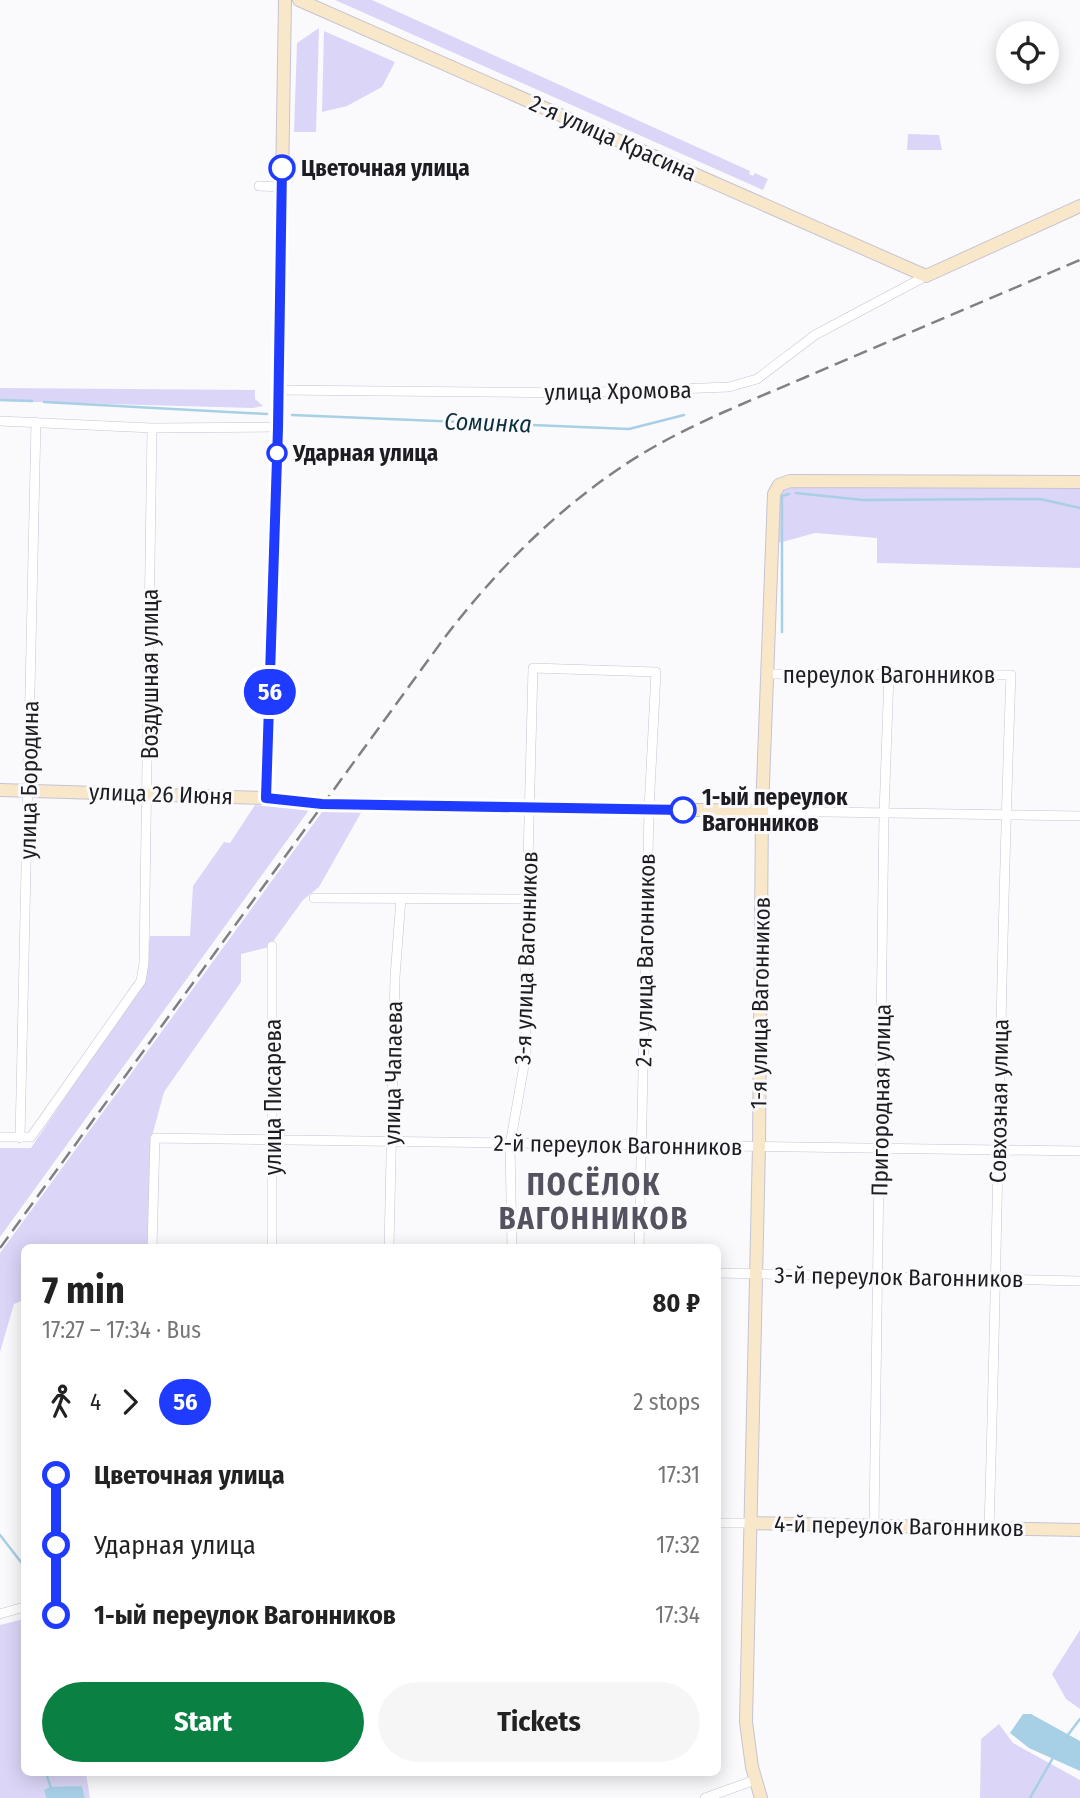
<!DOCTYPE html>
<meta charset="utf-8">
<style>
body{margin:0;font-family:"Fira Sans Condensed",sans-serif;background:#f6f6f6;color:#222;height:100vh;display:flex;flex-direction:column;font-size:26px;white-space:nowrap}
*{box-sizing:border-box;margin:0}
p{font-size:23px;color:#767676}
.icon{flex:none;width:38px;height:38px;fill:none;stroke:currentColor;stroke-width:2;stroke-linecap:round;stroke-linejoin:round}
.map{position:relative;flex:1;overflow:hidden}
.details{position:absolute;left:21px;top:1244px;width:700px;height:532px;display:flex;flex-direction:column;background:#fff;border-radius:10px;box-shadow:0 4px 18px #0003}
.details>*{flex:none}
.badge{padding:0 14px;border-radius:23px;font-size:24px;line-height:46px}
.fabs{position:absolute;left:996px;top:21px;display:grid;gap:14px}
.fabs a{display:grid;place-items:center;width:63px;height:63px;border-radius:50%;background:#fff;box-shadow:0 4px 18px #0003;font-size:35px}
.map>.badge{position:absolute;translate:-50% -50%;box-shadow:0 0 0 4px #fff}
.legs{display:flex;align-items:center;gap:10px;height:77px;padding:0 21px;font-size:23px}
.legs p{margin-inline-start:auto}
.head{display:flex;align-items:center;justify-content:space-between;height:119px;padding:0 21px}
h1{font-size:38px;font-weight:700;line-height:52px}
.primary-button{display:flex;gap:14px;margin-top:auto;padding:14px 21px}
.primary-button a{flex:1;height:80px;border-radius:42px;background:#0b8043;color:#fff;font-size:28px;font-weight:700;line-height:80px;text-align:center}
.primary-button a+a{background:#f6f6f6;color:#222}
ul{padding:0 21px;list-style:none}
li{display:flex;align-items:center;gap:24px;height:70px;font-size:26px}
li i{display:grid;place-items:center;width:10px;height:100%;margin:0 9px;background:currentColor}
li i::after{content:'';width:18px;height:18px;margin:-9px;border:5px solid;border-radius:50%;background:#fff}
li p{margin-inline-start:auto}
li:first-child i{background:linear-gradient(#0000 50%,currentColor 0)}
li:last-child i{background:linear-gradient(currentColor 50%,#0000 0)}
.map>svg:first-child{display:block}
.green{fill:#dbd6f7}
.water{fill:#a7cfe5}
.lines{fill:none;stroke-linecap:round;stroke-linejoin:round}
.stream{stroke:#a7cfe5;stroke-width:2.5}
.street-casing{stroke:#c6c3d3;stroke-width:10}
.secondary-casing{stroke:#c6c3d3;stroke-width:14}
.street{stroke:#fff;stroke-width:9}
.secondary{stroke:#f8e8c9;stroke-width:12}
.rail{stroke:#807f83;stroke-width:2.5;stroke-dasharray:14 7;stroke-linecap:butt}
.line-1-casing{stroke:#fff;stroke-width:16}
.line-1{stroke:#1f3bff;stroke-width:10}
.stop-1-dot{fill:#fff;stroke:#1f3bff;stroke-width:3.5}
.labels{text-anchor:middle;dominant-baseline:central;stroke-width:6;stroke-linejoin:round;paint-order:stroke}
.street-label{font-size:23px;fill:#1d1c21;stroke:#fafafd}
.stop-label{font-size:23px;font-weight:bold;fill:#1d1c21;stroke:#fafafd;text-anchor:start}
.water-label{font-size:24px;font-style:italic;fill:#0c2f3f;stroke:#fafafd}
.district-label{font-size:30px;font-weight:bold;letter-spacing:2px;fill:#54525f;stroke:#fafafd}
</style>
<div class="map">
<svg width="1080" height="1798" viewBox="0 0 1080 1798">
<rect width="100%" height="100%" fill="#fafafd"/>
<!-- green -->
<path class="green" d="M335,0H372L750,171L749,174L753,176L755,173L768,179L763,190Z
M319,28L316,132H294L297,43Z
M324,31L395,62L382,87L347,106L322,112Z
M908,134L939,135L942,150H907Z
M0,388L255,390V399L263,406L253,408L0,401Z
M794,485L1080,488V568L877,563V538L815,533L775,544L779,491Z
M255,805L309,810L0,1237V1148H31L145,979L150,936H190L193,886L224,842L230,843Z
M325,808L362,811L319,887L303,900L269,947L241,954V982L164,1092L151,1140L149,1248H24V1300L14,1304L0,1352V1253Z
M24,1619V1773H86L90,1798H85L82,1786L44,1790L46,1798H0V1625Z
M1080,1630V1709L1066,1699L1052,1674Z
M999,1724L1013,1743L1080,1780V1798H980L981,1739Z"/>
<!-- water -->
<path class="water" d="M1023,1714H1031L1080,1741V1771L1029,1748L1010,1733Z
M82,1786L85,1798H46L44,1790L50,1787Z"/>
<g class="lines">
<!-- stream -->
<path class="stream" d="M0,400L32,401
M44,402L267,414
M292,415L629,429L684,415
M796,493L863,500L1040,499L1080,508
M782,632V496L789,494
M0,1535L24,1566
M1067,1736L1080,1719
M46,1773L51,1788
M1030,1798L1054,1756"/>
<defs>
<path id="street" d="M259,186L282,187
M279,390L572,393L729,387L757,379L815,335L926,276
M0,421L152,428L278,427
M767,674L1011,675C1000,959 998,1243 989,1527
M762,811L1080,816
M314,898L528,899
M272,946V1248
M0,1137H31L141,981L144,963L152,428
M20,1138L36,422
M152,1248L155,1138L1080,1151
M389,1248L395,977L401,898
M512,1248L510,1145L526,1054L525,976L533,668L656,672L649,809L639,1248
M718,1273L1080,1281
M718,1523H751
M874,1526L884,814L889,674
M0,1614L24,1607
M705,1798L755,1780"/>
<path id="secondary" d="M299,0L926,276L1080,206
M0,790L266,798L322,804L762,811
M266,798L278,427L285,0
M751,1523L1080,1530
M761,1798L752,1767L746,1722L759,1146L762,811L774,494L779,485L790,481L1080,482"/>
</defs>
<!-- street casing -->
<use href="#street" class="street-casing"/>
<!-- secondary casing -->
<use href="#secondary" class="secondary-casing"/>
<!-- street -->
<use href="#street" class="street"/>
<!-- secondary -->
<use href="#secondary" class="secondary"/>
<!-- rail -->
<path class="rail" d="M0,1248L445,637C496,571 552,514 620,468C677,429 743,404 806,377C897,338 989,299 1080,260"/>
</g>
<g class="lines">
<defs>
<path id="line-1" d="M282,168L278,428L266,798L322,804L683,810"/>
</defs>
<!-- line-1 casing -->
<use href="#line-1" class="line-1-casing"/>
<!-- line-1 -->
<use href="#line-1" class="line-1"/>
</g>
<!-- markers -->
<g class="stop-1-dot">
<circle cx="282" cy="168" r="12"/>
<circle cx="277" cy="453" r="9"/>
<circle cx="683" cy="810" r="12"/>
</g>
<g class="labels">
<!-- street labels -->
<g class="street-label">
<text transform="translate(613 138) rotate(24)">2-я улица Красина</text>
<text transform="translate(618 391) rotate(-1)">улица Хромова</text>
<text transform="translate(150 674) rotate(-90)">Воздушная улица</text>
<text x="889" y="675">переулок Вагонников</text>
<text transform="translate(29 780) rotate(-89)">улица Бородина</text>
<text transform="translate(161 794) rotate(2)">улица 26 Июня</text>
<text transform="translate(526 958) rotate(-88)">3-я улица Вагонников</text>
<text transform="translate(645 960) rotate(-89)">2-я улица Вагонников</text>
<text transform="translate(760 1003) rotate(-89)">1-я улица Вагонников</text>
<text transform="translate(393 1073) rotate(-89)">улица Чапаева</text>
<text transform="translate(273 1097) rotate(-90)">улица Писарева</text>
<text transform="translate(881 1100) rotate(-89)">Пригородная улица</text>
<text transform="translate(999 1101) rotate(-89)">Совхозная улица</text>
<text transform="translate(618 1145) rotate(1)">2-й переулок Вагонников</text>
<text transform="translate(899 1277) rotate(1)">3-й переулок Вагонников</text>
<text transform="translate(899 1526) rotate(1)">4-й переулок Вагонников</text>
</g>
<!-- stop labels -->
<g class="stop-label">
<text x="301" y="168">Цветочная улица</text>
<text x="293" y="453">Ударная улица</text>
<text x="702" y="797">1-ый переулок<tspan x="702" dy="26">Вагонников</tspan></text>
</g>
<!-- water labels -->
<g class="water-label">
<text transform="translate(488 423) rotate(2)">Соминка</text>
</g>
<!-- district labels -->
<g class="district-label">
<text x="594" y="1185">ПОСЁЛОК<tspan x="594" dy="34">ВАГОННИКОВ</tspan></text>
</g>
</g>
</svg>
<div class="fabs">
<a><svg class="icon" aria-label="locate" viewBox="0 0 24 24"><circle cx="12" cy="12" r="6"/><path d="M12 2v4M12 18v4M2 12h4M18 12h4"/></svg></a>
</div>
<b class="badge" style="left:270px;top:692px;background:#1f3bff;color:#fff">56</b>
<section class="details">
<div class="head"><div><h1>7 min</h1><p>17:27 – 17:34 · Bus</p></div><b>80 ₽</b></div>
<div class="legs"><svg class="icon" aria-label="walk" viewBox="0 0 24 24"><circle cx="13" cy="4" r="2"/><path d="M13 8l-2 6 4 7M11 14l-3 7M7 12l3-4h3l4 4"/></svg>4<svg class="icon" aria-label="forward" viewBox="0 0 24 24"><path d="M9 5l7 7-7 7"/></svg><b class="badge" style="background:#1f3bff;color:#fff">56</b><p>2 stops</p></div>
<ul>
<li><i style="color:#1f3bff"></i><b>Цветочная улица</b><p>17:31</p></li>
<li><i style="color:#1f3bff"></i><span>Ударная улица</span><p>17:32</p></li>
<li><i style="color:#1f3bff"></i><b>1-ый переулок Вагонников</b><p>17:34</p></li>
</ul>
<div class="primary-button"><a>Start</a><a>Tickets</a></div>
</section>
</div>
